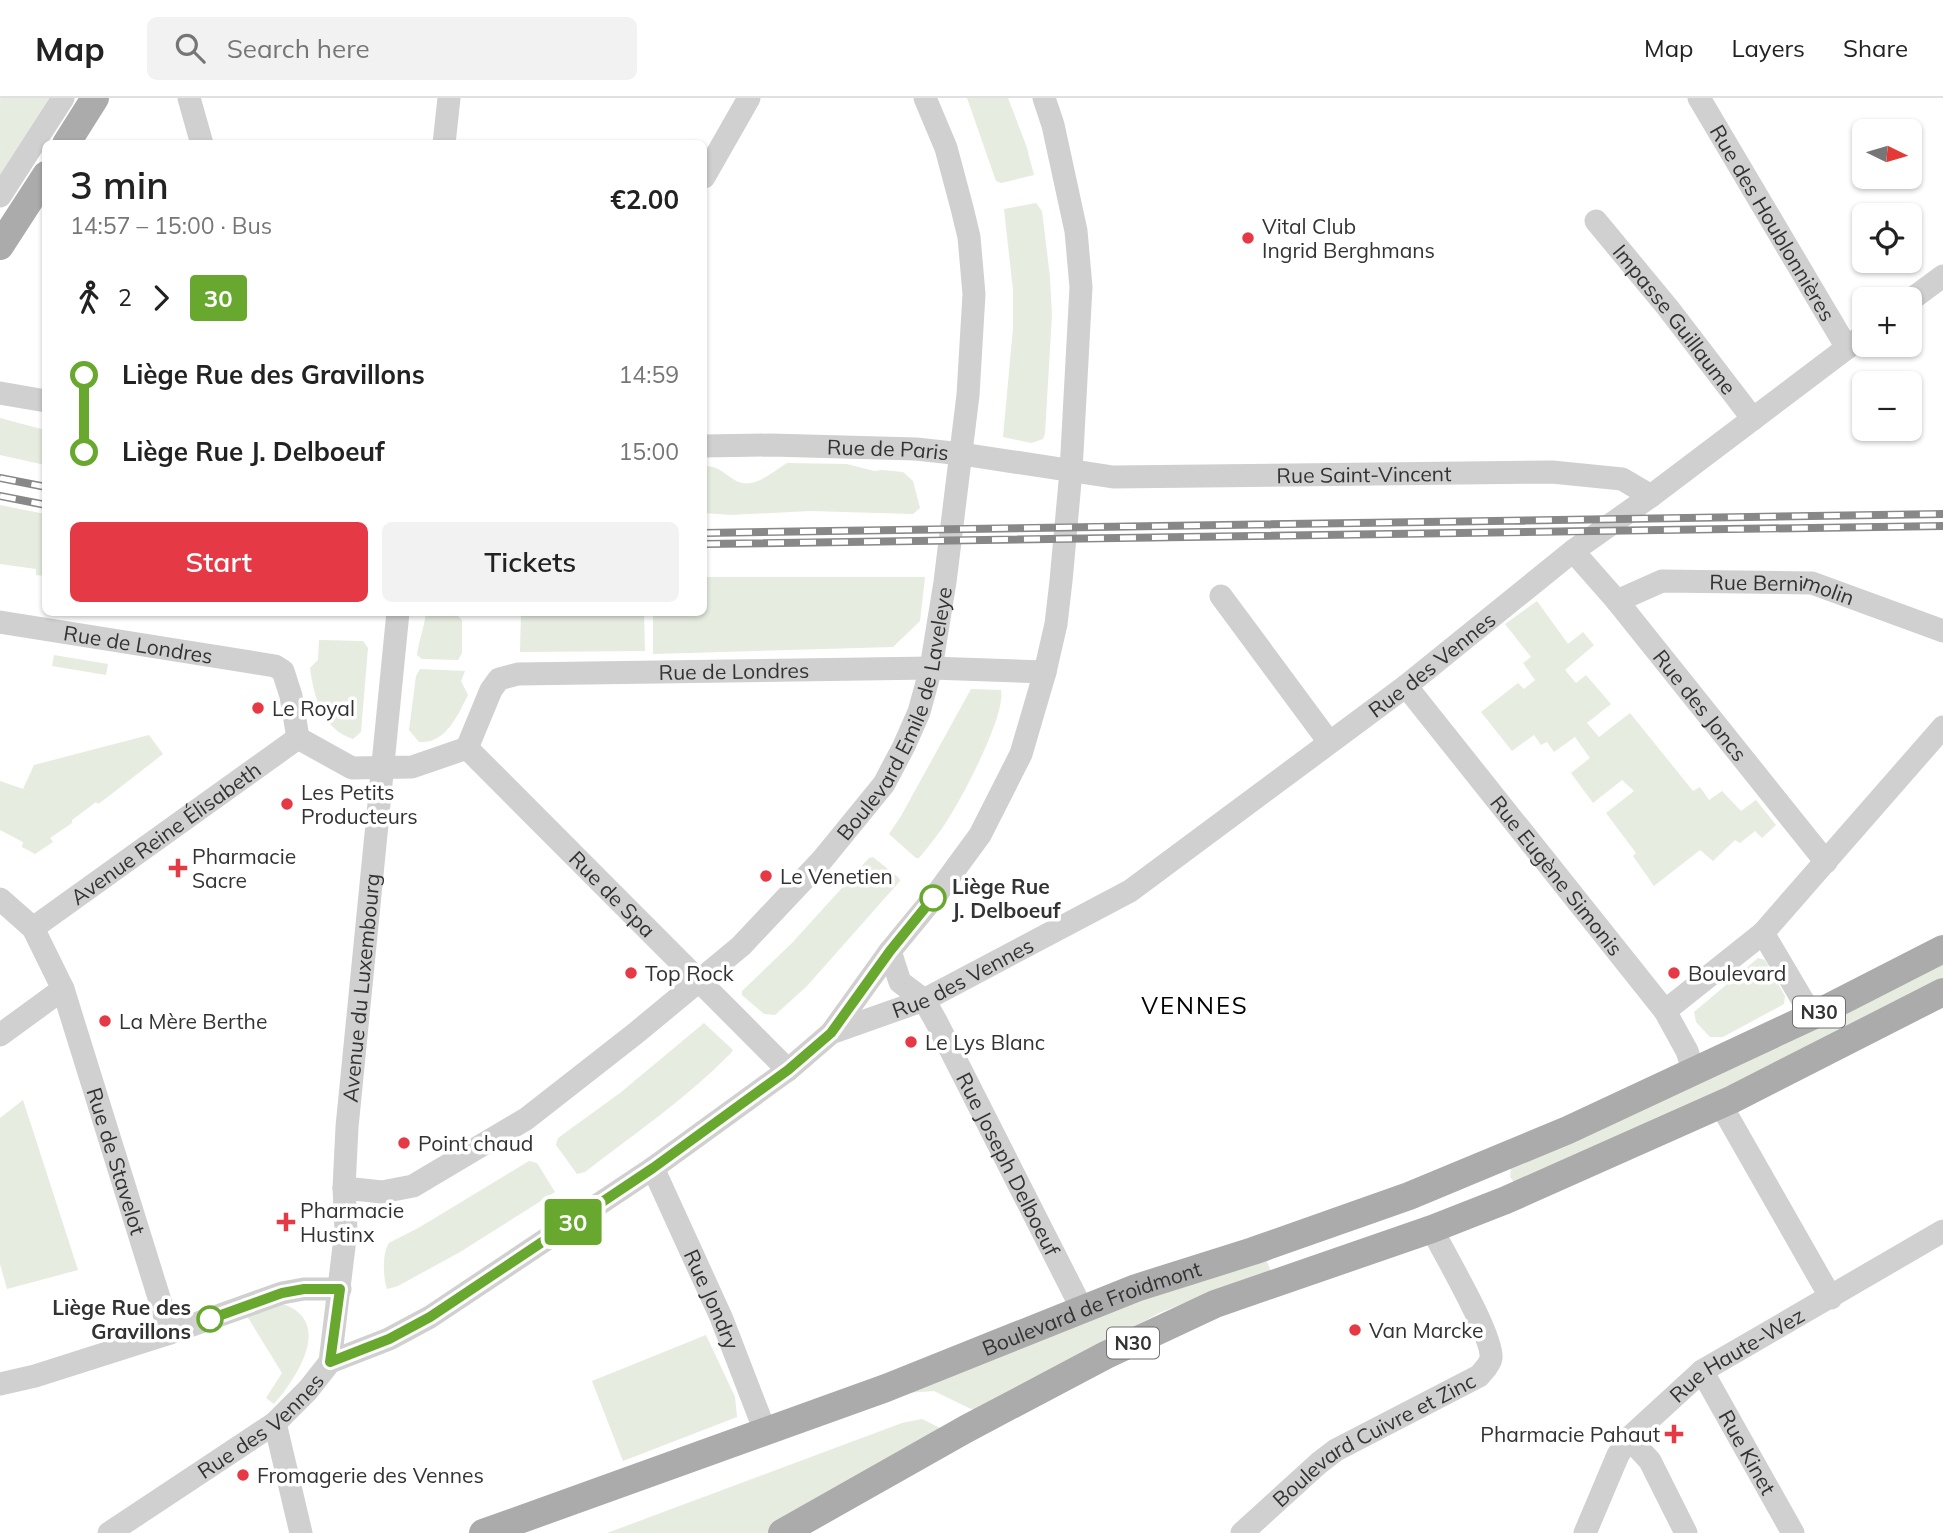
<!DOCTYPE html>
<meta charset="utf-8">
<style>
body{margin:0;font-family:Mulish,sans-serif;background:#f2f2f2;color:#222;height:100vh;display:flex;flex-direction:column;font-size:26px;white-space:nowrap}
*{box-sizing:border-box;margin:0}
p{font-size:23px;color:#767676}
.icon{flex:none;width:38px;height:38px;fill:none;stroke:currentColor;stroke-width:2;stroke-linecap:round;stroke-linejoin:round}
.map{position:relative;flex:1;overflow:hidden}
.side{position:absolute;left:42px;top:42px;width:665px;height:476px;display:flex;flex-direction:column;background:#fff;border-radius:10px;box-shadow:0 2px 5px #0004}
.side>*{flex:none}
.badge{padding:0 14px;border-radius:5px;font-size:24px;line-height:46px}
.needle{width:46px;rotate:95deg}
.controls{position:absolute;left:1852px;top:21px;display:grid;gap:14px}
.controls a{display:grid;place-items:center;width:70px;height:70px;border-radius:10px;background:#fff;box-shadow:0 2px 5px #0004;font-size:35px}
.map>.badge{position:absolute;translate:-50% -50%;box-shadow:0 0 0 4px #fff}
.legs{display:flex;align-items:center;gap:10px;height:77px;padding:0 28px;font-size:23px}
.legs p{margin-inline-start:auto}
.summary{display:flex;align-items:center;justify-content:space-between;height:119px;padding:0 28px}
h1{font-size:38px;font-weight:600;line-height:52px}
.action{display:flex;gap:14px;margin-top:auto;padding:14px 28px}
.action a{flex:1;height:80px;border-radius:10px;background:#e63946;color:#fff;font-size:28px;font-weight:600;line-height:80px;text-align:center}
.action a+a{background:#f2f2f2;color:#222}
ul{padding:0 28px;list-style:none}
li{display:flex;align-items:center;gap:24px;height:77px;font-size:26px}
li i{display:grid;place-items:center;width:10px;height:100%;margin:0 9px;background:currentColor}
li i::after{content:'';width:18px;height:18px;margin:-9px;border:5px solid;border-radius:50%;background:#fff}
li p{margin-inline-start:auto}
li:first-child i{background:linear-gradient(#0000 50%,currentColor 0)}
li:last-child i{background:linear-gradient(currentColor 50%,#0000 0)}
header{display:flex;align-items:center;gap:42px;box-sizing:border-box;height:98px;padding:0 35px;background:#fff;border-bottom:2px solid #e0e0e0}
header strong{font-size:33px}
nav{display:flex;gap:38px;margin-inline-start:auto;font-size:24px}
.search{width:490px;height:63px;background:#f2f2f2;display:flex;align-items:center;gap:18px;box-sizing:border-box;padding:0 24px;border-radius:10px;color:#767676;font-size:26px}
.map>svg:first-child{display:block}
.green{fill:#e6ecdf}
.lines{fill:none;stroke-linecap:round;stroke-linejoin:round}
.minor{stroke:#d0d0d0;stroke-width:23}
.major{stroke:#ababab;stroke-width:28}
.rail-casing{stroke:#888;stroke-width:8}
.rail{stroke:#fff;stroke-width:5;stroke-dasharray:16;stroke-linecap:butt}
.line-1-casing{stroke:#fff;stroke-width:16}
.line-1{stroke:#69a82f;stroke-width:10}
.poi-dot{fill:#e63946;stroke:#fff;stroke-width:2.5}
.stop-1-dot{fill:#fff;stroke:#69a82f;stroke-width:3.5}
.labels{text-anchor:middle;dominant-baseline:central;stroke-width:7;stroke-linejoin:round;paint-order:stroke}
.shield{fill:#fff;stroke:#707070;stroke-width:2}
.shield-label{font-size:19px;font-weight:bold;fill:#333}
.street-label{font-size:21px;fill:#333;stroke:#fff}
.poi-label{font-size:21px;fill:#333;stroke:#fff;text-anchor:start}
.stop-label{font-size:21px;font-weight:bold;fill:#333;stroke:#fff;text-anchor:start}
.quarter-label{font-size:24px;letter-spacing:2px;fill:#000;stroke:#fff}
</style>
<header>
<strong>Map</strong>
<div class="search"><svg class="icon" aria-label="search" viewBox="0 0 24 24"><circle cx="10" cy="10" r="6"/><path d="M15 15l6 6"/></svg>Search here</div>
<nav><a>Map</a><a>Layers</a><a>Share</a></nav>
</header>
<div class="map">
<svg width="1943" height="1435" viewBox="0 0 1943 1435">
<rect width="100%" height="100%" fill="#fff"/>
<!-- green -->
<path class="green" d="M1,0H49L0,77V1Z
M967,0H1008L1026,47L1034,77L1001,85L996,83Z
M1036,105L1042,113L1050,179L1052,217L1045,335L1043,341L1031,345L1003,339L1013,230V192L1004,111Z
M0,320L45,332V367L0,357Z
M787,365L847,366L874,373L882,372L903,374L913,383L920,410L913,416L810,413L731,417L704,415V368C725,367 732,389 751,385C763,383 777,371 787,365Z
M0,407L45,416V478L36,477V471L0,466Z
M704,479H925L920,523L893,549L653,556V515L704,514Z
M1537,503L1568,546L1583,534L1594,547L1565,572L1576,585L1586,577L1611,606L1587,625L1599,639L1630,615L1693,693L1700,689L1709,702L1722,693L1741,713L1756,702L1776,727L1762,740L1755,733L1740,745L1735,742L1713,763L1700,752L1654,788L1633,758L1636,755L1606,715L1634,693L1622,682L1593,705L1571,675L1590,660L1575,639L1554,654L1547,644L1541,647L1534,637L1512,653L1481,614L1518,585L1524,591L1535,582L1523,565L1531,559L1505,526Z
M426,515H455L462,522V555L458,562L422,561L417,557C419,542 424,530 426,515Z
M521,515H644L645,553L520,554Z
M319,542L363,543L368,550L361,634L353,641C322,631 314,599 310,570L318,562Z
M54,557L108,566L106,577L52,568Z
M420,571L465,573L461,583L468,597C457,618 446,646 419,644L409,632L416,578Z
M971,591L1001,592C1006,618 961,702 945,726C937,738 928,749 919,760H916L889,736L901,718Z
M149,637L163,656L105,701L98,706L96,704L72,722V725L50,740L53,744L35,756L22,749L23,744L0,732V683L23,691L34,667Z
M873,759L899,780L900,783L807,888L775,917L764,916L742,897V893L792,845L869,760Z
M1758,860L1765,862L1785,898L1784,906L1723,939H1710L1696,924L1694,914Z
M1943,863V882L1671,1018L1514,1084L1510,1079L1511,1070Z
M704,925L733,952L731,955C687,1000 634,1036 585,1074L577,1076L556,1047L558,1040L620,995Z
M23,1002L78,1172L7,1191L0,1166V1020Z
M529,1063L537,1065L555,1094L460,1154L398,1188L387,1191C383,1178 382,1156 389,1145L420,1129Z
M1266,1161L1272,1176L1194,1201L1159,1215L1001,1303L980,1311H971L934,1293L907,1295L1128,1205Z
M283,1206C334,1224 297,1279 274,1306L266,1300L282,1275L247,1218Z
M706,1237L735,1299L737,1319L623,1363L592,1283Z
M922,1321L940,1330L769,1435H607L902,1325Z"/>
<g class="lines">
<!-- minor -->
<g class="minor">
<path d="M189,0L202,46"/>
<path id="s1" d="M1699,0L1847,250"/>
<path d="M444,46L449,0"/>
<path d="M704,79L749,0"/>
<path d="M0,98L63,0"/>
<path id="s2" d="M1596,123L1668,210L1753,321"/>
<path d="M1909,203L1943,178"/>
<path d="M0,295L46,303"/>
<path id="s3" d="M704,348L771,347L916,351L962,356L1113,379L1552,374L1622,381L1651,398"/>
<path id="s4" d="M1573,453L1617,503L1826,764"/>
<path d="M1221,498L1329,644"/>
<path id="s5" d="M1617,503L1662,483L1812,485L1943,533"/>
<path id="s6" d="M0,524L275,568L283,573L291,598L298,640L352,670L412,669L467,650"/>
<path id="s7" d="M1406,588L1665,913L1687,953L1694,974"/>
<path id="s8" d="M467,650L491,592L499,581L518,576L931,570L1045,574"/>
<path id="s9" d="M467,650L788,972"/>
<path id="s10" d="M0,801L33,830L63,891L170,1235"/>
<path id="s11" d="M33,830L298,640"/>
<path d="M1763,835L1812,918"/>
<path id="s12" d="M890,853L900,884L924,902L937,925L1082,1211"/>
<path d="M1665,913L1763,835L1943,629"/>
<path d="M831,935L890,853L936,797L980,737L1021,656L1045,574L1056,526L1061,483L1071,373L1081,189L1076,133L1053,27L1044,0"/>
<path d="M0,937L63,891"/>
<path d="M1721,1007L1831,1200"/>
<path id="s13" d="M653,1070L721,1219L765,1333"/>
<path id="s14" d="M344,1090L382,1094L413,1088L526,1021L636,935L741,848L822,762L884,686L904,648L919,614L931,570L945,484L968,297L974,196L969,139L962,110L946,50L925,0"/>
<path id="s15" d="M330,1264L346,1132L344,1090L347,1029L398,514"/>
<path id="s16" d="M1702,1273L1793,1435"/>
<path d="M0,1286L35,1278L170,1235L282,1195L304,1191H340"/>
<path d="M275,1325L301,1435"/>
<path d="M1629,1340L1650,1363L1686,1435"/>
<path id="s17" d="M109,1435L275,1325L308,1292L330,1264L389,1241L430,1219L653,1070L788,972L831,935L924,902L1130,793L1406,588L1573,453L1651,398L1864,237"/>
<path id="s18" d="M1242,1435L1319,1365L1336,1352L1479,1278C1483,1273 1490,1267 1491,1260C1493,1237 1444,1156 1432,1131"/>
<path id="s19" d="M1585,1435L1618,1357L1629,1340L1702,1273L1943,1133"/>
</g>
<!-- major -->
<g class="major">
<path d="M66,46L95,0"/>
<path d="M0,148L46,77"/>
<path id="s20" d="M483,1435L886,1290L1136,1190L1253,1153L1409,1098L1568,1032L1812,918L1943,851"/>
<path d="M782,1435L966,1331L1106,1257L1215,1206L1432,1131L1506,1102L1733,1001L1943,894"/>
</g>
<defs>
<path id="rail" d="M0,380L46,389
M0,398L46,407
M704,435L1943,416
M704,446L1943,428"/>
</defs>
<!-- rail casing -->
<use href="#rail" class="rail-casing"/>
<!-- rail -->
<use href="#rail" class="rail"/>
</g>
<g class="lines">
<defs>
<path id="line-1" d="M210,1221L282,1195L304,1191H340L330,1264L389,1241L430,1219L653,1070L788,972L831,935L890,853L933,800"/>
</defs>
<!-- line-1 casing -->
<use href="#line-1" class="line-1-casing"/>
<!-- line-1 -->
<use href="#line-1" class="line-1"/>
</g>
<!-- markers -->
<g class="poi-dot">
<circle cx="1248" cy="140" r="7"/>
<circle cx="258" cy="610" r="7"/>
<circle cx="287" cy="706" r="7"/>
<path d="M174.5 759.5h7v7h7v7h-7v7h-7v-7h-7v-7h7z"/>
<circle cx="766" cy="778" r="7"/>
<circle cx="631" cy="875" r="7"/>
<circle cx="1674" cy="875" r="7"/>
<circle cx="105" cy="923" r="7"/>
<circle cx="911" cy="944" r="7"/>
<circle cx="404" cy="1045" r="7"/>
<path d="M282.5 1113.5h7v7h7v7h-7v7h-7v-7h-7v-7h7z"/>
<circle cx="1355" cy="1232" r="7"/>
<path d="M1670.5 1325.5h7v7h7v7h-7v7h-7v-7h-7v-7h7z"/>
<circle cx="243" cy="1377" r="7"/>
</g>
<g class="stop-1-dot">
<circle cx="933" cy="800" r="12"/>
<circle cx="210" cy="1221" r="12"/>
</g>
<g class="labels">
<!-- shield labels -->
<g class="shield">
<rect x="1793" y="898.5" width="52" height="31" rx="5"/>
<rect x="1107" y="1229.5" width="52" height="31" rx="5"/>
</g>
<g class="shield-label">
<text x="1819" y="914">N30</text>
<text x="1133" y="1245">N30</text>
</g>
<!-- street labels -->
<g class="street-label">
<text stroke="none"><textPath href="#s1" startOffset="145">Rue des Houblonnières</textPath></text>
<text stroke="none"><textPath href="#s2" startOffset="126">Impasse Guillaume</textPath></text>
<text stroke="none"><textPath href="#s3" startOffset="184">Rue de Paris</textPath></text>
<text stroke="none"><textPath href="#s3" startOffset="662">Rue Saint-Vincent</textPath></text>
<text stroke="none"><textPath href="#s5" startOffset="170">Rue Bernimolin</textPath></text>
<text stroke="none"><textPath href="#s6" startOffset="140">Rue de Londres</textPath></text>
<text stroke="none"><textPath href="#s17" startOffset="1592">Rue des Vennes</textPath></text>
<text stroke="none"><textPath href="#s8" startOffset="312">Rue de Londres</textPath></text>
<text stroke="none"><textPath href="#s4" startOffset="200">Rue des Joncs</textPath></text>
<text stroke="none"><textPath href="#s14" startOffset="763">Boulevard Emile de Laveleye</textPath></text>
<text stroke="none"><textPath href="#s11" startOffset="163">Avenue Reine Élisabeth</textPath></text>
<text stroke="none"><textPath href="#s7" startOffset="242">Rue Eugène Simonis</textPath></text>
<text stroke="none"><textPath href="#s9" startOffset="206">Rue de Spa</textPath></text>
<text stroke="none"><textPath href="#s17" startOffset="1026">Rue des Vennes</textPath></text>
<text stroke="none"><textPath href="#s15" startOffset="376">Avenue du Luxembourg</textPath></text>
<text stroke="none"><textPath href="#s10" startOffset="292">Rue de Stavelot</textPath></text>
<text stroke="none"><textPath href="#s12" startOffset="247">Rue Joseph Delboeuf</textPath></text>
<text stroke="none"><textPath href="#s13" startOffset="144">Rue Jondry</textPath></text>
<text stroke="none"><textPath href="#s20" startOffset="649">Boulevard de Froidmont</textPath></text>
<text stroke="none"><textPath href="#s19" startOffset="242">Rue Haute-Wez</textPath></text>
<text stroke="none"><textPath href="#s17" startOffset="186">Rue des Vennes</textPath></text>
<text stroke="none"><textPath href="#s18" startOffset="163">Boulevard Cuivre et Zinc</textPath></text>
<text stroke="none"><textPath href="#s16" startOffset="93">Rue Kinet</textPath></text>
</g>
<!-- poi labels -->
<g class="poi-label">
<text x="1262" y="128">Vital Club<tspan x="1262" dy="24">Ingrid Berghmans</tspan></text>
<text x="272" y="610">Le Royal</text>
<text x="301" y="694">Les Petits<tspan x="301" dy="24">Producteurs</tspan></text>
<text x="192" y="758">Pharmacie<tspan x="192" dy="24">Sacre</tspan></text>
<text x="780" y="778">Le Venetien</text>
<text x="645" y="875">Top Rock</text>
<text x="1688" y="875">Boulevard</text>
<text x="119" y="923">La Mère Berthe</text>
<text x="925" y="944">Le Lys Blanc</text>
<text x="418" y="1045">Point chaud</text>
<text x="300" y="1112">Pharmacie<tspan x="300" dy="24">Hustinx</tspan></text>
<text x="1369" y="1232">Van Marcke</text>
<text x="1660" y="1336" text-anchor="end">Pharmacie Pahaut</text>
<text x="257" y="1377">Fromagerie des Vennes</text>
</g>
<!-- stop labels -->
<g class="stop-label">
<text x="952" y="788">Liège Rue<tspan x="952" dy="24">J. Delboeuf</tspan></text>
<text x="191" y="1209" text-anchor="end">Liège Rue des<tspan x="191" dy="24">Gravillons</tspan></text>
</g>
<!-- quarter labels -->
<g class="quarter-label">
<text x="1195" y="907">VENNES</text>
</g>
</g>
</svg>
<div class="controls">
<a><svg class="needle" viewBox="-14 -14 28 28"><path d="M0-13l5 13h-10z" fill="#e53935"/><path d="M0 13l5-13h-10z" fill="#767676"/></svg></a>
<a><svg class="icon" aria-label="locate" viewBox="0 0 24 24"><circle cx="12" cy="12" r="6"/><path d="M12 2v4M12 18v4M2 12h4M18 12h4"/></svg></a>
<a>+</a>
<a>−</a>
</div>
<b class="badge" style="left:573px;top:1124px;background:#69a82f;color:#fff">30</b>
<section class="side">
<div class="summary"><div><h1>3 min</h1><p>14:57 – 15:00 · Bus</p></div><b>€2.00</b></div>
<div class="legs"><svg class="icon" aria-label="walk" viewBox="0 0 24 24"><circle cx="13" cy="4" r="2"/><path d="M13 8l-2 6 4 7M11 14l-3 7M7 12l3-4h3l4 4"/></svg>2<svg class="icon" aria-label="forward" viewBox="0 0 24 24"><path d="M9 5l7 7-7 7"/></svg><b class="badge" style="background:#69a82f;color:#fff">30</b></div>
<ul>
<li><i style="color:#69a82f"></i><b>Liège Rue des Gravillons</b><p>14:59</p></li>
<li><i style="color:#69a82f"></i><b>Liège Rue J. Delboeuf</b><p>15:00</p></li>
</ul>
<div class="action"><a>Start</a><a>Tickets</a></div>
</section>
</div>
